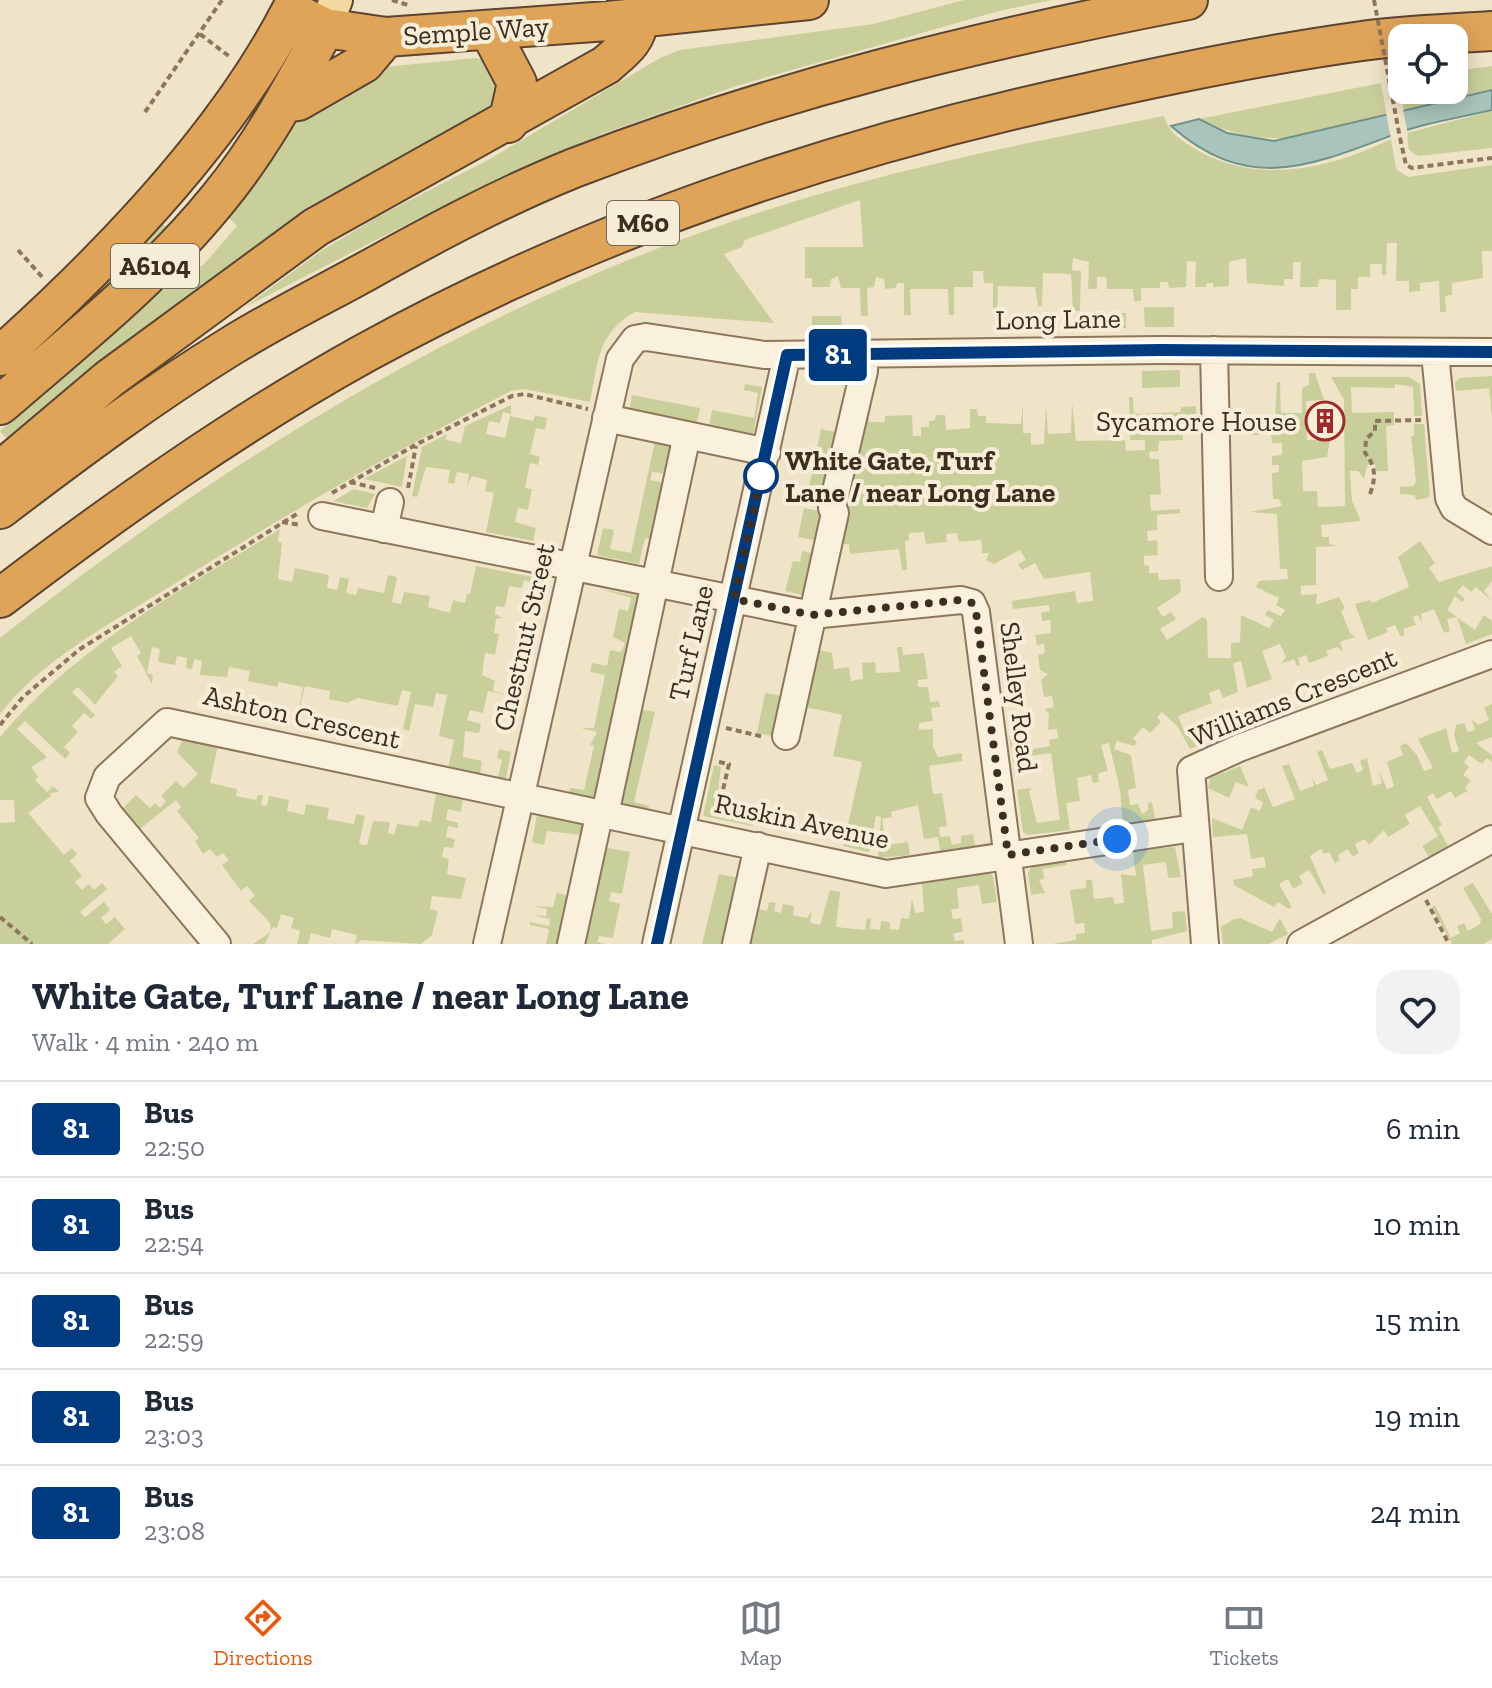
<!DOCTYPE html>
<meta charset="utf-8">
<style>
body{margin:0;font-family:"Zilla Slab",serif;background:#f2f2f3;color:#1f2937;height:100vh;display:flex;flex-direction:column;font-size:30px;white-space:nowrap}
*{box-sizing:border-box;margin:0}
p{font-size:26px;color:#747a83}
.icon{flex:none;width:44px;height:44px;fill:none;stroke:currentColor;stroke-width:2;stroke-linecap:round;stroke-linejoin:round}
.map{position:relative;height:944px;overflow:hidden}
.sheet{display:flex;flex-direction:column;background:#fff;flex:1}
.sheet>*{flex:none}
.badge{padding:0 16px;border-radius:6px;font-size:28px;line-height:52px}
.buttons{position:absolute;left:1388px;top:24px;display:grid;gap:16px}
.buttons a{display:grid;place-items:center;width:80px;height:80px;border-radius:16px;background:#fff;box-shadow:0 4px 20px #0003;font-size:40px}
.you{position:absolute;width:40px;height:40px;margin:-20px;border:6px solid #fff;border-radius:50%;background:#1a73e8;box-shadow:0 0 0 12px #1a73e833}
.map>.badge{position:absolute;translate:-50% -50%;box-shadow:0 0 0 4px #fff}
.round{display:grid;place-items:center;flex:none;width:84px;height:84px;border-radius:24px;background:#f2f2f3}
.headline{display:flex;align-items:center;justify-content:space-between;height:136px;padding:0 32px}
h1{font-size:38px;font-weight:700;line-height:60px}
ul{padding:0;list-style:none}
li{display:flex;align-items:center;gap:24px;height:96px;padding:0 32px;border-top:2px solid #e0e1e3}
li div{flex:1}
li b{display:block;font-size:30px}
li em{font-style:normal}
li .badge{min-width:88px;font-weight:700;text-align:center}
.menu{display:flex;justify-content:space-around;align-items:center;height:112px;border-top:2px solid #e0e1e3;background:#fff;font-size:22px;color:#747a83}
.menu a{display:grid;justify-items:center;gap:4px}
.menu .selected{color:#ea580c}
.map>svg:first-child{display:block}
.green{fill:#c9cf9b}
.water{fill:#a9c4bc;stroke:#6f938a;stroke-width:2}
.pier{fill:#f0e4c8}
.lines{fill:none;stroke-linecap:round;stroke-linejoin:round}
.minor-casing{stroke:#8d765c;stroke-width:30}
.major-casing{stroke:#5b4430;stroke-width:36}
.highway-casing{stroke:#5b4430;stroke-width:42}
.path{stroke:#8d765c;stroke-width:4;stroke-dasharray:6 4;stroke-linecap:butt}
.minor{stroke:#faf1dc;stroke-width:26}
.major{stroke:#f3d9a0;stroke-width:32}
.highway{stroke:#e0a458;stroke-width:38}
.path-bridge{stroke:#8d765c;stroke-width:4;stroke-dasharray:6 4;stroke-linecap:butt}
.line-casing{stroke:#fff;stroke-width:18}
.line{stroke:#003b80;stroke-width:12}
.walk{stroke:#3d2e20;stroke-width:8;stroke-dasharray:0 14.4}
.stop-dot{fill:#fff;stroke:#003b80;stroke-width:4}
.labels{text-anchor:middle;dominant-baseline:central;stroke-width:8;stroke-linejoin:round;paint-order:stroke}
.shield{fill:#f7eed8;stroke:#756857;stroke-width:2}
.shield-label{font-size:26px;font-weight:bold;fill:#3d2e20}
.street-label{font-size:28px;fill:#3d2e20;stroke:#f7eed8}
.poi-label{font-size:28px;fill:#3d2e20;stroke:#f7eed8;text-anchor:end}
.stop-label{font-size:28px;font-weight:bold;fill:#3d2e20;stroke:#f7eed8;text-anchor:start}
</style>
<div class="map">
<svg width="1492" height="944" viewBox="0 0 1492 944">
<rect width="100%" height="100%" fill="#f0e4c8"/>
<!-- green -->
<path class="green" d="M964,0H1052L999,11L736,86L605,133L423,216L245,307L321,251L379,216L488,160L660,58L680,50L873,24Z
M476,58L490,62L500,72L502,105L64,393L6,438L0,431L151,298L204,264L237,226L229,218L261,160L298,112L385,67Z
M1492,66V90L1404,112L1398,79L1402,78V90H1454V71Z
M1381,83L1387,117C1312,133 1273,154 1199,119Z
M1492,111V148L1418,156L1409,150L1407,133Z
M1164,116C1168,131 1179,139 1192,147C1253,186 1328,170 1391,139L1396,169L1408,177L1492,165V251H1482L1483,278L1452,283V295L1445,296L1446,312H1440L1439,281L1420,283V291L1409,292V281H1396L1397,243H1387L1386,275H1382V264H1370V277H1358V289H1351V310H1336V280L1319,279L1318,287H1300L1301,262H1293V279H1284V286L1247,283L1246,258L1229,262V286L1213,287V283H1207L1206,287H1195L1196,262L1187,261L1186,287L1169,288L1168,282H1160V288H1141V301H1134L1133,289H1107L1106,277H1097V289H1088L1089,262L1073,258L1072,270L1081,271L1080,311H1073L1071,274L1043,273L1042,306H1038L1035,287L998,286L997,314H993V283H984L983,271H973V287H954V315H949L948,289H910L911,315H904V283H897L896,288L885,289L884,279L876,277L874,287L867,288L868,316H861L860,288H841L838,276L831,279L830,287H812V278H805V247H863L860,200L745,240L742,247L724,254L774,323L635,312C597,333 598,363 590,402L525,389L511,391C394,451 281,518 169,587C112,623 42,659 0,714V638C230,456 485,299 767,210C897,168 1030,142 1164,116Z
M161,222L171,232L106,298L97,289Z
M1144,307H1174V327H1145Z
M1089,313H1126V328L1089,329Z
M812,316H841L842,331H812Z
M1180,370V387L1142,388V371Z
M1309,373H1315L1324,400L1306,401L1307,440H1330L1327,457L1302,461L1303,491H1317L1318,507L1345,506L1344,400L1331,377H1409L1420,384L1422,416H1414L1413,387L1395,384V388L1351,387L1352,413L1394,412V425L1386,426L1388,471H1376L1375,464L1367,465L1364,479L1358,471H1350L1352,501L1361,521L1321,525L1322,537H1329V544L1337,546L1316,547V585L1301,586V595L1317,594L1316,605L1339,597L1345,608L1341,611L1350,633L1355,637L1340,642L1343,651L1337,647L1326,651L1328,656L1309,663L1306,655L1298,658L1300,665L1297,666L1294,659L1281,664L1286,657L1280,644L1262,651L1272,679L1247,688L1241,661L1233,663L1238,692L1223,698L1219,689L1209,693L1212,703L1178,716L1186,736L1201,730L1206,743L1190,749L1178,727L1162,712L1157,717L1161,722L1150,733L1143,727L1133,738L1137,743L1134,746L1117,741L1114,749L1131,755L1136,788L1128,790L1130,805L1138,804L1142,814L1148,810V803L1152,802L1155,819L1123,824L1120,790L1109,743L1101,745L1108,771L1098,773L1099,782L1093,783L1091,775L1077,778L1080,801L1066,803L1070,830L1028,835L1023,832L1017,790L1032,788L1029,791L1037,823L1060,820L1051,753L1028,756L1030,772L1015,775L1009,736L1025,734L1027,750L1050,746L1049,740L1058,738L1057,729L1048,730L1049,714L1045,709L1054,707L1052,696L1044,697L1041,680L1048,674L1040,670L1038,655L1045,653L1044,644L1037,645L1035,635L1051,633L1050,620L1042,621L1041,613L1050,611L1049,605L1013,609L1012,601L1075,591L1077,603L1093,601L1090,572L1044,579L1035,563L1022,570L1018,564L1026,560L1020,550L994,564L986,560L989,553H982L981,540L959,542L957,533L946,534L947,542L926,544L924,532L909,533V540L905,541L907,570H902L899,549L850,554L849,544L832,545L869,390V422H885V416L912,415L913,436H921V427H929V421L935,420L936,415H945L946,430L970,428V409H977L978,416H986V423L1021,424L1023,403V433H1031V445L1044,444L1046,403L1048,434L1071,433L1072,402L1076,441L1125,440L1126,451L1145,450V440H1130L1129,397H1133L1134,414L1181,412V407L1196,406L1197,432L1182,433L1183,440L1159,441L1158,451L1149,452L1150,459H1159L1161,494L1150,495L1151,511L1180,509V513L1157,515V530L1147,531L1148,541L1157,540L1158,555L1144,556V565L1149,566V573H1158L1159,580L1180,579L1181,592L1157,608L1163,617L1171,612L1176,619L1160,629L1167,640L1203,617L1207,620L1208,658H1231V643L1240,642L1241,615L1269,628L1274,620L1265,615L1268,610L1281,616L1285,610L1276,605L1279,598L1256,587L1259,581L1288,579L1287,569H1280L1277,514L1250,512L1282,506L1279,499H1273L1272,473L1279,472V465H1272V456L1282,455V443H1272L1271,435H1246L1245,432L1266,431V421L1275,418L1277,382H1280L1281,413H1302V388L1309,385Z
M1492,376V417L1489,388L1456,391L1455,383L1459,378Z
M745,384L762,387L752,441L708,433L712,410L754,418L758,393L744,390Z
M632,395L700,408L695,431L628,418Z
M511,405V414L503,412L500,423L489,421L486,434L505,438L510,416L533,421L535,415L547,418L545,430L536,428L530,454L540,457L538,465L530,463L525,488L532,489L528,510L518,508L515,522L536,528L533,541L486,532L494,493L485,491L487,480L472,476L467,486L469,474L457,472L454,484L448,483L450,470L426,467L417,497L412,496L422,447L447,434L446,440L461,443L465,426Z
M1414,424H1424L1430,497L1417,500L1414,495L1400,494V487L1413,486L1416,482L1411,436H1414Z
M821,429L841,433L828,492L809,487L812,473L808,472L809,466L793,462L794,458L814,462Z
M681,437L672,475L652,472L650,480L670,484L657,540L645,538L639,564L597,555L603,528L614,530L610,549L631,553L655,441Z
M407,456L402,487L364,479Z
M354,489L375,494L367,508L333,501Z
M804,508L829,513L823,542L798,537Z
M280,529L278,542L282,543L278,579L292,582L295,568L329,575L327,588L337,590L340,577L349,579L346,593L356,595L358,588L384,593L388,575L397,577L392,602L401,604L404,592L430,596L428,607L450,613L453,600L465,603L467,594H470L476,566L549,580L543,609L529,606L534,583L524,580L522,588L509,586L505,607L496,606L495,614L503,618L496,619L494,633L499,634L495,655L485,653L482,675L495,681L493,691L511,696L488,691L483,713L470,710L467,720L481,724L479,733L465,731L463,757L482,761L480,773L498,777L502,760L497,758L499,749L511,752L506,778L502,780L448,768L454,740L439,736L447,695L436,693L433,707L415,704L409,731L403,729L411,692L402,690L398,706L358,698L347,703L329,699L330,691L305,686L298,715L303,687L279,682L277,687L248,681L250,671L229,667L227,677L200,675L202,661L194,659L192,669L186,668L187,658L177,656L175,665L158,662L160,649L152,647L147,673L153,675L152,684L137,656L141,653L131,636L111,648L122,666L114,672L118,676L95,705L78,687L72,692L95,715L91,719L84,713L72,726L78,732L64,747L70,753L65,759L25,721L17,729L47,757L31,767L38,777L35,780L47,792L53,786L59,792L50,793L51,796L28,813L64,855L72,848L77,854L70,861L82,876L75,882L82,890L89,884L94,890L102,883L107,889L80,912L85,917L104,902L110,910L101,918L106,924L115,917L125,929L108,944H0V823L15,822L14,800H0V737C76,646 180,591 280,529Z
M1420,541L1435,563L1429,568L1439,582L1492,566V581L1484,591L1492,601L1476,587L1471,592L1463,585L1457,592L1465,599L1462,602L1455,596L1447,610L1475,630L1484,615L1492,621V634L1466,644L1457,617L1447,619L1450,631L1444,633L1434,609L1421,614L1422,623L1418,615L1413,617L1416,625L1403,629L1405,635L1400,636L1395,625L1386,628L1388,632L1368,640L1355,604L1370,600L1372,603L1409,587L1398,557Z
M802,551L820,555L811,597L785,591L793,561L800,562Z
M601,589L644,597L603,800L569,793L570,788L584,790L594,746L590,745L597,732L581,728H594L605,675L590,672L592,663L607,666L610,650L621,652L625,643L613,637L619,609L628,611L631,598Z
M897,647H902L903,655L924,653L928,679L918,680V687H928L930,702L939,701L940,707L931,708L933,721L919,723V730L933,729V747L938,757L962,753V761L929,766L933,794L942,793L947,826L939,827L940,837L950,836L952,845L961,843V836L973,834L975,846L940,851L938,837L924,839L918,805L891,812L892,817L882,819L886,845L908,842L910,855L878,858L881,817L876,816L869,852L843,846L862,762L833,756L842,715L797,705L810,648L832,653L834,669L849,667L851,681L863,679L862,663L875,662L876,673L900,672Z
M765,693L788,697L779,737L757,733Z
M1492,704V737L1476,743L1492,755V762L1487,758L1482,764L1469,755L1464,762L1469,767L1463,775L1471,780L1465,788L1481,807L1467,791L1455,798L1451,791L1437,799L1433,793L1427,797L1442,825L1438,828L1448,846L1429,857L1422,846L1438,836L1420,806L1405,815L1410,824L1388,837L1384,830L1369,845L1365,839L1355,844L1359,853L1353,857L1348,849L1338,855L1340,860L1335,863L1329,852L1324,854L1321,849L1310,856L1326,893L1324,895L1309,870L1299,876L1303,883L1293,889L1288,879L1279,884L1292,907L1289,909L1278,902L1274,907L1234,885L1233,880L1253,876L1252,869L1266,867L1264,857L1251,859L1247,834L1213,837L1212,818L1242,830L1251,807L1260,811L1263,802L1255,798L1258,790L1264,788L1258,773L1273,807L1295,799L1282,766L1289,764L1300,791L1314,786L1312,777L1316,785L1328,780L1317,752L1322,750L1330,769L1352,763L1357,773L1363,770L1360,761L1367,758L1373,786L1382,783L1378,769L1387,789L1394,786L1387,762L1403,755L1400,746L1406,743L1417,755L1424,771L1433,768L1418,739L1446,728L1452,753L1459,751L1454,735L1456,725L1464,723L1468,732L1475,730L1472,719L1478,725L1489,720L1484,707Z
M632,708L655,712L634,802L649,806L648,810L612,803Z
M183,739L218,745L210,783L237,789L236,796L256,800L258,795H263L261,805L267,806L269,796L289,800L287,811L304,815L306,804L329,808L327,819L354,824L356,814L365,816L359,844L367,845L373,821L390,822L388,833L394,835L397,824L418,827L420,820L431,822L436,794L463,800L461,812L448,809L446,820L458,823V828L448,826L446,837L455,839L453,848L444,847L442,857L449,859L447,874L466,878L461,899L432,896L430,909L438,911L432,935L421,944L362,940L355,944L357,935L332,929L330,938L311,933L308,944H297L300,931L291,928L294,918L281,914L277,928L273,927L265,944H253L271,932L270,923L249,901L255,895L247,886L241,891L222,865L229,860L223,853L217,857L210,849L203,854L195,841L199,838L177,811L181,807L176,800L140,829L123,808L136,795L150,808L155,803L160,808L166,801L161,796L176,781L183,788L198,774L177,752Z
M714,765L721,767L716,809L755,817L753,826L703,816Z
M1240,766L1249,787L1236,782L1229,798L1208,788L1210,778Z
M537,815L583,824L580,835L547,831L544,845L532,842Z
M597,846L630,852L622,894L611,892L609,901L620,904L613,938L599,936L597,942L605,944H576Z
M1175,847L1181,877L1168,878L1166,862L1143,865L1151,931L1173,928L1172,912L1185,911L1187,931L1152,940V944H1052L1076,940V934L1085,933L1084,923L1075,924L1070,890L1086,888V880H1092L1094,899L1113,897L1115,904L1124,903L1121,874L1136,876L1133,851Z
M1066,861V865L1043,869L1044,879L1039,880L1045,893L1031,895L1028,873L1032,865Z
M989,873L993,876L997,902L982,904L979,885L957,888L959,908L951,910L953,919L961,918L963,931L953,934L955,941L964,940V944H742L753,898L760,899L759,909L767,911L769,902L776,903L774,911L781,913L783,904L794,906L793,915L807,918L812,910L810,923L820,925L830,890L840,892L836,927L865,930L867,918L871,919L870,929L880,930L881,921L890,922V929L899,930L901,918L909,919L912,898L915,913L924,912L922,883Z
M719,874L745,879L731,944H702Z
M1473,883L1492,914V939L1484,944H1452L1432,907L1435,905L1451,938L1460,933L1457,926L1464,923L1468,931L1480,924L1481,919L1463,888Z
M557,893L576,897L566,944H546L549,929L530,925V922L549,926L550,919L532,915L546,916L547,909L532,906L553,907Z
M1240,918L1272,932L1280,918L1288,934L1269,944H1223L1221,927L1234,919Z"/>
<!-- water -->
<path class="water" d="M1492,90V110C1459,118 1422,123 1390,136C1306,168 1246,192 1171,126L1199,119L1227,133L1274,141Z"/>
<!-- pier -->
<path class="pier" d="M1403,109L1408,135L1391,139L1386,113Z"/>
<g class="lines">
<defs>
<path id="minor" d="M1214,350L1219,577
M1435,353L1449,498L1454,508L1492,531
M606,418L767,452
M322,516L812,615L961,600L972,603L976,612L1019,944
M384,529L390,502
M786,736L835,513L832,508L864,371V355
M217,944L109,814L99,798L107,777L167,722L886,874L1194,828
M487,944L620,359L635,339L646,337L764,355L1160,350L1492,352
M571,944L597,825L607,805L687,435
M656,944L787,355
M736,944L758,846
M1205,944L1191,770L1239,748L1492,654
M1301,944L1492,839"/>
<path id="major" d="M325,28L336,0"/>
<path id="highway" d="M489,30L517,83L508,123
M284,103L298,101L364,63L386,37
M0,356C105,262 226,137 291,11L325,28L386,37L608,21L809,0
M0,405C75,340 155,277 218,199C261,147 293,87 325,28
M0,471L109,379L316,227L606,65C623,50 637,41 639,18
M0,509C75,452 150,396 231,346C273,320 319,297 363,273C431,235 502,197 574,168C776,90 976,41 1188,0
M0,598C117,509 237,424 365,353C590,229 832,148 1082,94C1175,73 1268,54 1362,41C1405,35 1449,34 1492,31"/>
</defs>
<!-- minor casing -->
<use href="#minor" class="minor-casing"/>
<!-- major casing -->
<use href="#major" class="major-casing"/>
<!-- highway casing -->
<use href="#highway" class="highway-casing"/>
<!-- path -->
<path class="path" d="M392,0L408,5
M200,34L230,57
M145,112L222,0
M1400,138L1406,165L1412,168L1492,158
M18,250L44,279
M350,482L375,488
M408,488L416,446
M332,493L417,444L512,396L524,394L588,409
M1370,494C1376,478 1376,466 1365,453L1366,439L1375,431V421L1421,420
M282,522L301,525
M0,725L23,697L80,649L300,512
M726,728L764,737
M719,762L729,764L719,807L764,817
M1426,900L1449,944
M0,917L32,944"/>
<!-- minor -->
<use href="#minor" class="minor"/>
<!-- major -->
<use href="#major" class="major"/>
<!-- highway -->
<use href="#highway" class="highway"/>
<!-- path-bridge -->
<path class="path-bridge" d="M1374,0L1400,138"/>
</g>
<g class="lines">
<defs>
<path id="line" d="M657,944L787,355L1160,350L1492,352"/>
</defs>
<!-- line casing -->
<use href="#line" class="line-casing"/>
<!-- line -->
<use href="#line" class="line"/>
<!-- walk -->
<path class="walk" d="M761,476L762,472L734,599L812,615L961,600L972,603L976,612L1008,855L1117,839"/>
</g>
<!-- icons -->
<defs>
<symbol id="building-ring" viewBox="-11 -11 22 22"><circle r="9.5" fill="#f7eed8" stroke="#9e2a2b" stroke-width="1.5"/><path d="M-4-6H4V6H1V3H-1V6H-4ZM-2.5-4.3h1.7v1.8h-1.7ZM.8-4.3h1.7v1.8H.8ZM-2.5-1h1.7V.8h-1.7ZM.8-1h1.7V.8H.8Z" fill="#9e2a2b"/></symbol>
</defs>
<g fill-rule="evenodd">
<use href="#building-ring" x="1303" y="399" width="44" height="44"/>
</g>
<!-- markers -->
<circle class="stop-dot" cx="761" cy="476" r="16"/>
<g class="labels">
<!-- shield labels -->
<g class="shield">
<rect x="607" y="201" width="72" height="44" rx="6"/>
<rect x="111" y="244" width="88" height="44" rx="6"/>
</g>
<g class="shield-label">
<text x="643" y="223">M60</text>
<text x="155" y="266">A6104</text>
</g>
<!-- street labels -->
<g class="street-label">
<text transform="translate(476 31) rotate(-4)">Semple Way</text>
<text transform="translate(1058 319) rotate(-1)">Long Lane</text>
<text transform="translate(524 637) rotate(-77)">Chestnut Street</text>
<text transform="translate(691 643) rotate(-77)">Turf Lane</text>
<text transform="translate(1019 697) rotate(83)">Shelley Road</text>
<text transform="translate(1293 697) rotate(-22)">Williams Crescent</text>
<text transform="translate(302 717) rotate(13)">Ashton Crescent</text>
<text transform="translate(802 821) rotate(12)">Ruskin Avenue</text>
</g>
<!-- poi labels -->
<g class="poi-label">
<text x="1297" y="421">Sycamore House</text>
</g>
<!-- stop labels -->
<g class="stop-label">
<text x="785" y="460">White Gate, Turf<tspan x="785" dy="32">Lane / near Long Lane</tspan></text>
</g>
</g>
</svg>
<div class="buttons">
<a><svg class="icon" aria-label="locate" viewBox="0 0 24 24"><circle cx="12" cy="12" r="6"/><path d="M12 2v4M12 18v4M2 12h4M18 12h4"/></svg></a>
</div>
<div class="you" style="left:1117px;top:839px"></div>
<b class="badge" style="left:838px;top:355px;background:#003b80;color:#fff">81</b>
</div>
<section class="sheet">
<div class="headline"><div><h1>White Gate, Turf Lane / near Long Lane</h1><p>Walk · 4 min · 240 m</p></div><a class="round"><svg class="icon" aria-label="heart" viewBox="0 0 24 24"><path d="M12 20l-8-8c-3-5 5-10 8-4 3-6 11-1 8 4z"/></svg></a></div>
<ul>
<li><span class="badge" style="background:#003b80;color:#fff">81</span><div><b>Bus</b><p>22:50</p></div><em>6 min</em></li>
<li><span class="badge" style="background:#003b80;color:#fff">81</span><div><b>Bus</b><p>22:54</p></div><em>10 min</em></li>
<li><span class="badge" style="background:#003b80;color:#fff">81</span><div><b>Bus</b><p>22:59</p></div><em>15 min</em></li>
<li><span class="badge" style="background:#003b80;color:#fff">81</span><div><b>Bus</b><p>23:03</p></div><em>19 min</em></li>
<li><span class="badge" style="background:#003b80;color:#fff">81</span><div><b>Bus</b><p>23:08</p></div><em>24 min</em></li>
</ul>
</section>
<nav class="menu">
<a class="selected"><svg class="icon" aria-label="directions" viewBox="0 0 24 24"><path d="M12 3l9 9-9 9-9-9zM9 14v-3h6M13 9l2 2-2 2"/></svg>Directions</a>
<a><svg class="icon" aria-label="map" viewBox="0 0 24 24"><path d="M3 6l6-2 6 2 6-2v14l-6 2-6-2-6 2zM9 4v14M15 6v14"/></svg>Map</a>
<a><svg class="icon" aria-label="tickets" viewBox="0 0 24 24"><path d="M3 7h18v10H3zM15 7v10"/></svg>Tickets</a>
</nav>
